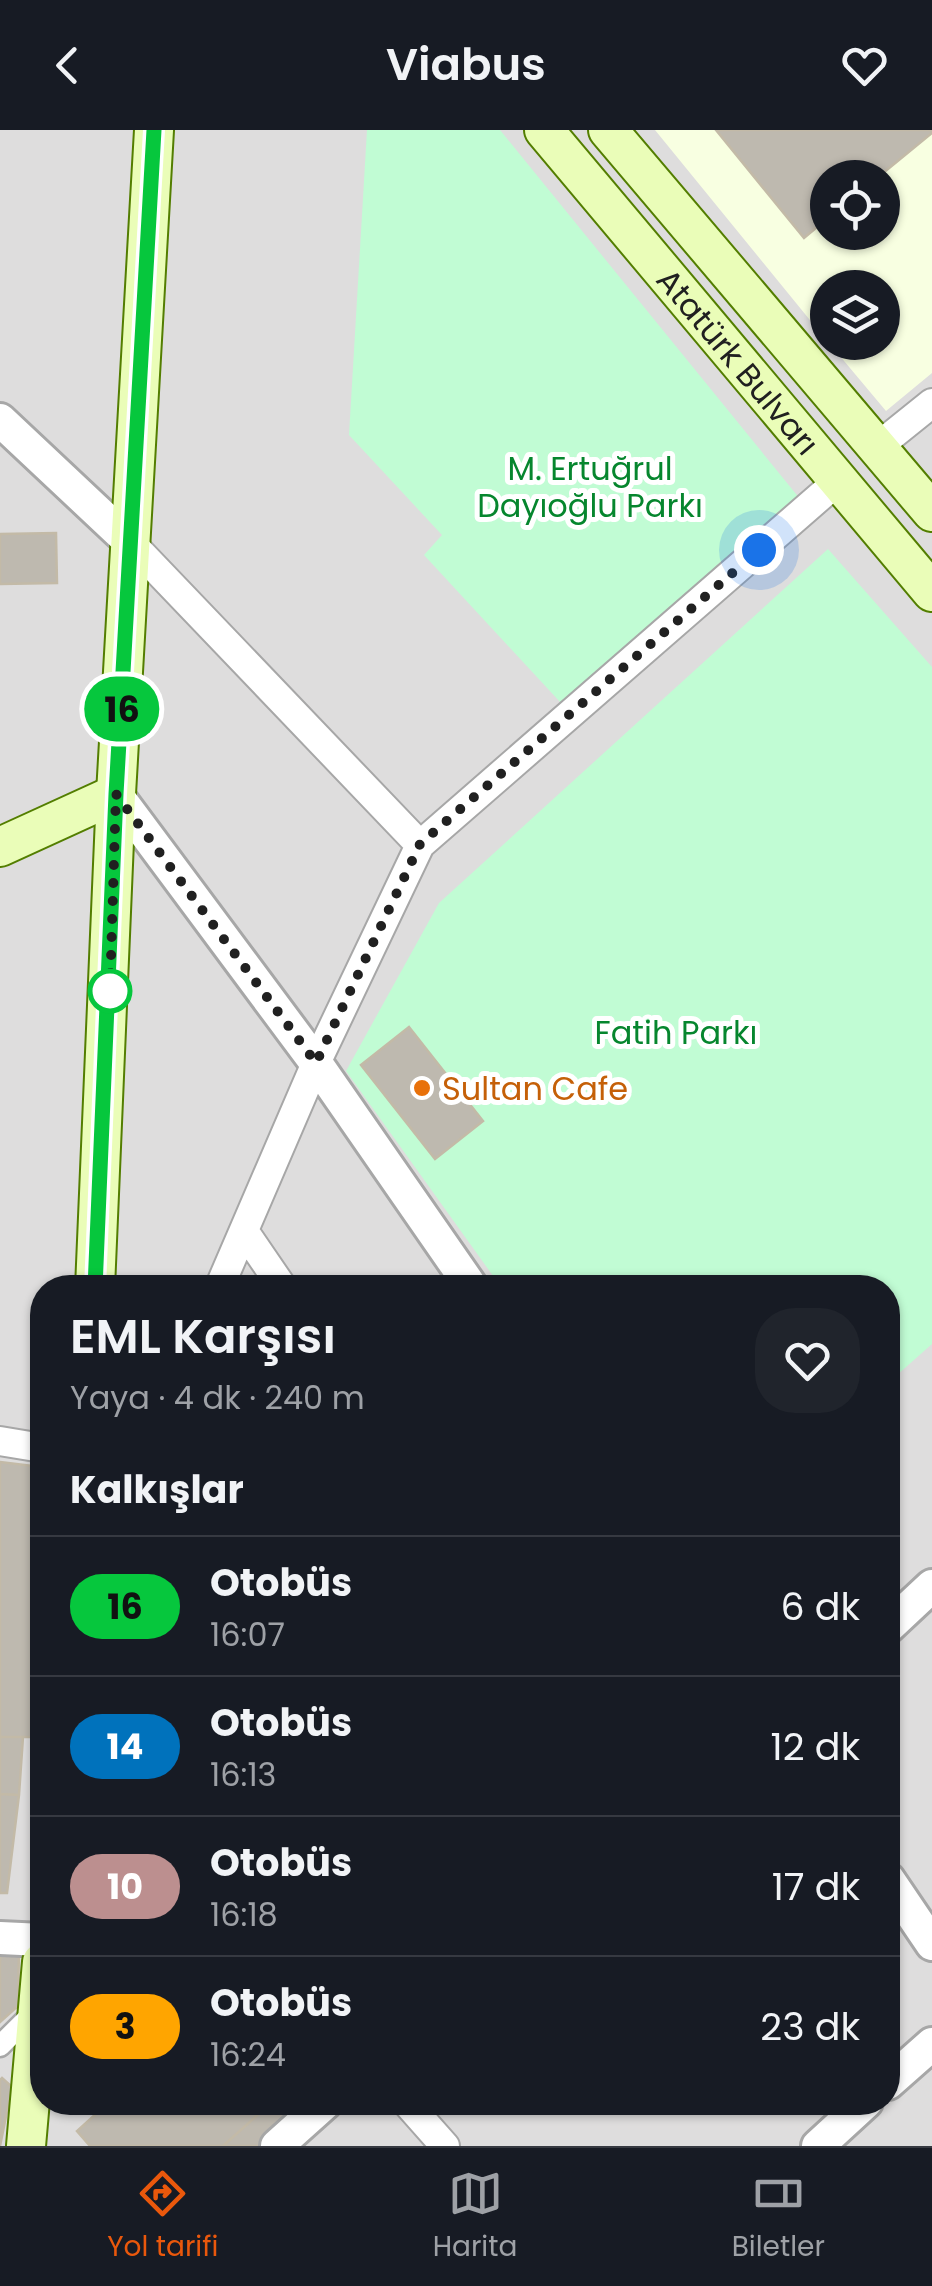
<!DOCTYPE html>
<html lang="tr">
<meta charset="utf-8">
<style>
body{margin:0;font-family:Poppins,sans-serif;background:#20242c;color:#f1f3f6;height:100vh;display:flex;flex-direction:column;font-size:38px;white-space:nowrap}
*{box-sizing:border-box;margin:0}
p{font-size:32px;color:#9ea1a6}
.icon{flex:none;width:55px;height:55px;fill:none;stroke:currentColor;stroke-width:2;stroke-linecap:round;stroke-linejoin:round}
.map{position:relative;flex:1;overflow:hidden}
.sheet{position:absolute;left:30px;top:1145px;width:870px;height:840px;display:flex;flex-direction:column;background:#171b24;border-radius:40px;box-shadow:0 2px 8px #0004}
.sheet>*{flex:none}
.badge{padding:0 20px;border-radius:32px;font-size:35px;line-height:65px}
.fabs{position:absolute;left:810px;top:30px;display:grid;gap:20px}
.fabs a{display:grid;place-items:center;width:90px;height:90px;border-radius:50%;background:#171b24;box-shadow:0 2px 8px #0004;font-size:50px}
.you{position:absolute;width:50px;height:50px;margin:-25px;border:8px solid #fff;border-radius:50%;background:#1a73e8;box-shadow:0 0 0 15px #1a73e833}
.map>.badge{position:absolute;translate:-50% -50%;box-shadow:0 0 0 5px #fff}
h2{padding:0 40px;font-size:38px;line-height:90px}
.round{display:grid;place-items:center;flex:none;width:105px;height:105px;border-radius:40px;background:#20242c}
.overview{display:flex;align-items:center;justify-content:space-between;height:170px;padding:0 40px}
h1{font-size:48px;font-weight:600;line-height:75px}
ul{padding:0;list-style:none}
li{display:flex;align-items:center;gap:30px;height:140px;padding:0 40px;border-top:2px solid #363941}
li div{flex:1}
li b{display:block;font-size:38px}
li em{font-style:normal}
li .badge{min-width:110px;font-weight:700;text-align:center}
header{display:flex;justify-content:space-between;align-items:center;height:130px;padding:0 40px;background:#171b24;font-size:45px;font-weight:600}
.menu{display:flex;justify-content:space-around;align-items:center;height:140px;border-top:2px solid #363941;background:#171b24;font-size:28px;color:#9ea1a6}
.menu a{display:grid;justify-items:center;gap:5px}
.menu .current{color:#ea580c}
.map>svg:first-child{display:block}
.residential{fill:#dedddd;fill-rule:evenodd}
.education{fill:#f8ffe1;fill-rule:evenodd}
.park{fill:#c1fcd4}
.building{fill:#beb9af;stroke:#c3baa7;stroke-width:2.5}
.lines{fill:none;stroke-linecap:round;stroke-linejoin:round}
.pedestrian-casing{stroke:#a7a7a7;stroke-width:25}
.minor-casing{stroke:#a7a7a7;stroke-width:32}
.tertiary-casing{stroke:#a7a7a7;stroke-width:38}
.secondary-casing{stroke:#537e00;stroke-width:42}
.pedestrian{stroke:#fff;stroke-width:20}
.minor{stroke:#fff;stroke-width:28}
.tertiary{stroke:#fff;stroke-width:32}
.secondary{stroke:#eafdb8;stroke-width:38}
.line-casing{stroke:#fff;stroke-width:22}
.line{stroke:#06c73d;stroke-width:15}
.walk{stroke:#202020;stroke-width:10;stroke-dasharray:0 18}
.stop-dot{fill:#fff;stroke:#06c73d;stroke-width:5}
.food-dot{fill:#e8710a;stroke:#fff;stroke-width:4}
.labels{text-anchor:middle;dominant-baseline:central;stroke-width:10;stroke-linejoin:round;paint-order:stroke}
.street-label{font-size:32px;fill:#202020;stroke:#fff}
.park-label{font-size:32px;fill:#06862e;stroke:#fff}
.food-label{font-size:32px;fill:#c56008;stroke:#fff;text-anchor:start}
</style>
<header><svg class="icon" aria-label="back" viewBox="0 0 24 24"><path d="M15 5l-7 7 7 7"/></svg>Viabus<svg class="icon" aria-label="heart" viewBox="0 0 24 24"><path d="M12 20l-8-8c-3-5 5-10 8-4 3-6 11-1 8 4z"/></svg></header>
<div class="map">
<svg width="932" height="2016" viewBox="0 0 932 2016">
<rect width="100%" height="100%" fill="#f1f0e6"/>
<!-- residential -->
<path class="residential" d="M0,0H932V2016H0ZM828,48H882V102H828ZM828,158H882V212H828ZM42,1158H888V1972H42Z"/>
<!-- education -->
<path class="education" d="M655,0H932V243L886,281L829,213L882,212V158H828L827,211ZM828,48H882V102H828Z"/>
<!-- park -->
<path class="park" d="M367,0H500L805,375L574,587L424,425L442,405L349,305Z
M828,419L932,537V1214L888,1253V1158L501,1157L346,941L439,773Z"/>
<!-- building -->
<path class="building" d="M716,0H932V3L877,48H828V88L804,108Z
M56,403L57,453L0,454V404Z
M409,897L483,991L435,1029L361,935Z
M0,1332L42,1337L35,1607H0Z
M0,1607H23L19,1665L0,1664Z
M0,1664L19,1665L7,1763H0Z
M0,1816L19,1817L18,1876L0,1892Z
M2,1948L12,1957L0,2016V1950Z
M109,1972H272L223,2016H90L77,2001Z
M272,1972H310L261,2016H223Z"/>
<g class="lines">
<defs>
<path id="pedestrian" d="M0,1916L34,1882"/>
<path id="minor" d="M876,318L932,273
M132,414L420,715
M244,1101L283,1158
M219,1158L316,933L420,715L839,350
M0,1311L42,1318
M406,1972L445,2016"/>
<path id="tertiary" d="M0,290L132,414
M116,664L316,933L472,1158
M888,1497L932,1456
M888,1749L932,1814
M0,1808L42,1810
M888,1953L932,1914
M277,2016L326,1972
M818,2016L866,1972"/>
<g id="secondary">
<path id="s1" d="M544,0L932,462"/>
<path d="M608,0L932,382"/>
<path d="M0,717L116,664"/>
<path d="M95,1158L116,664L154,0"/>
<path d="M26,2016L42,1832"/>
</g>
</defs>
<!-- pedestrian casing -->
<use href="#pedestrian" class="pedestrian-casing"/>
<!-- minor casing -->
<use href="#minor" class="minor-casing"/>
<!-- tertiary casing -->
<use href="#tertiary" class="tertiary-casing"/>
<!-- secondary casing -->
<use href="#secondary" class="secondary-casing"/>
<!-- pedestrian -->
<use href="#pedestrian" class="pedestrian"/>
<!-- minor -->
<use href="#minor" class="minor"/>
<!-- tertiary -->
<use href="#tertiary" class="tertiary"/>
<!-- secondary -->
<use href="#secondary" class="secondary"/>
</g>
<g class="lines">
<defs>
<path id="line" d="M95,1158L116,664L154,0"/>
</defs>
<!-- line casing -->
<use href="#line" class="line-casing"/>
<!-- line -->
<use href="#line" class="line"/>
<!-- walk -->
<path class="walk" d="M110,861L116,664L316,933L420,714L759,420"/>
</g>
<!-- markers -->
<circle class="stop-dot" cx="110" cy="861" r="20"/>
<circle class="food-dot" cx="422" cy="958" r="10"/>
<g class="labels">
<!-- street labels -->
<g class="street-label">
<text stroke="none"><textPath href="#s1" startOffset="302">Atatürk Bulvarı</textPath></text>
</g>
<!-- park labels -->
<g class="park-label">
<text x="590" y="338">M. Ertuğrul<tspan x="590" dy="37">Dayıoğlu Parkı</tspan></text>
<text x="676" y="902">Fatih Parkı</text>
</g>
<!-- food labels -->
<g class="food-label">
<text x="442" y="958">Sultan Cafe</text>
</g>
</g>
</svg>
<div class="fabs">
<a><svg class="icon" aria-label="locate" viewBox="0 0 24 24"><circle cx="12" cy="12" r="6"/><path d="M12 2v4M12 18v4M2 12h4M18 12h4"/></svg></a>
<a><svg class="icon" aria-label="layers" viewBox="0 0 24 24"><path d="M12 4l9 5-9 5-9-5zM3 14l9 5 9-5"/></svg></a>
</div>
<div class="you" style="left:759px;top:420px"></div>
<b class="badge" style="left:122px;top:579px;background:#06c73d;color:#111">16</b>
<section class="sheet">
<div class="overview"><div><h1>EML Karşısı</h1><p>Yaya · 4 dk · 240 m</p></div><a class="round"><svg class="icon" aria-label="heart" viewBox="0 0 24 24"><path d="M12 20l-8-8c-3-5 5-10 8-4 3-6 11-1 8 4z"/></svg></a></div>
<h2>Kalkışlar</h2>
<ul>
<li><span class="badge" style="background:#06c73d;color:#111">16</span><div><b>Otobüs</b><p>16:07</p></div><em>6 dk</em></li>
<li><span class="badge" style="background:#0072bc;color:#fff">14</span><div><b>Otobüs</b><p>16:13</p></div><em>12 dk</em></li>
<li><span class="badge" style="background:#bc8f8f;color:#fff">10</span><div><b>Otobüs</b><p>16:18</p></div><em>17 dk</em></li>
<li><span class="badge" style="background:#ffa500;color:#111">3</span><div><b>Otobüs</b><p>16:24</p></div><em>23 dk</em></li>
</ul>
</section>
</div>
<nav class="menu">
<a class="current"><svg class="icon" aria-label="directions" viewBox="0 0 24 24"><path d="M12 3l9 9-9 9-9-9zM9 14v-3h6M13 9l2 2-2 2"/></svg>Yol tarifi</a>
<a><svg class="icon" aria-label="map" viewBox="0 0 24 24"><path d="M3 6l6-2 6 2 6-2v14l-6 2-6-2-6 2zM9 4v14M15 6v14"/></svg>Harita</a>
<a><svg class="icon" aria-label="tickets" viewBox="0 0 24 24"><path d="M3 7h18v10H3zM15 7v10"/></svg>Biletler</a>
</nav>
